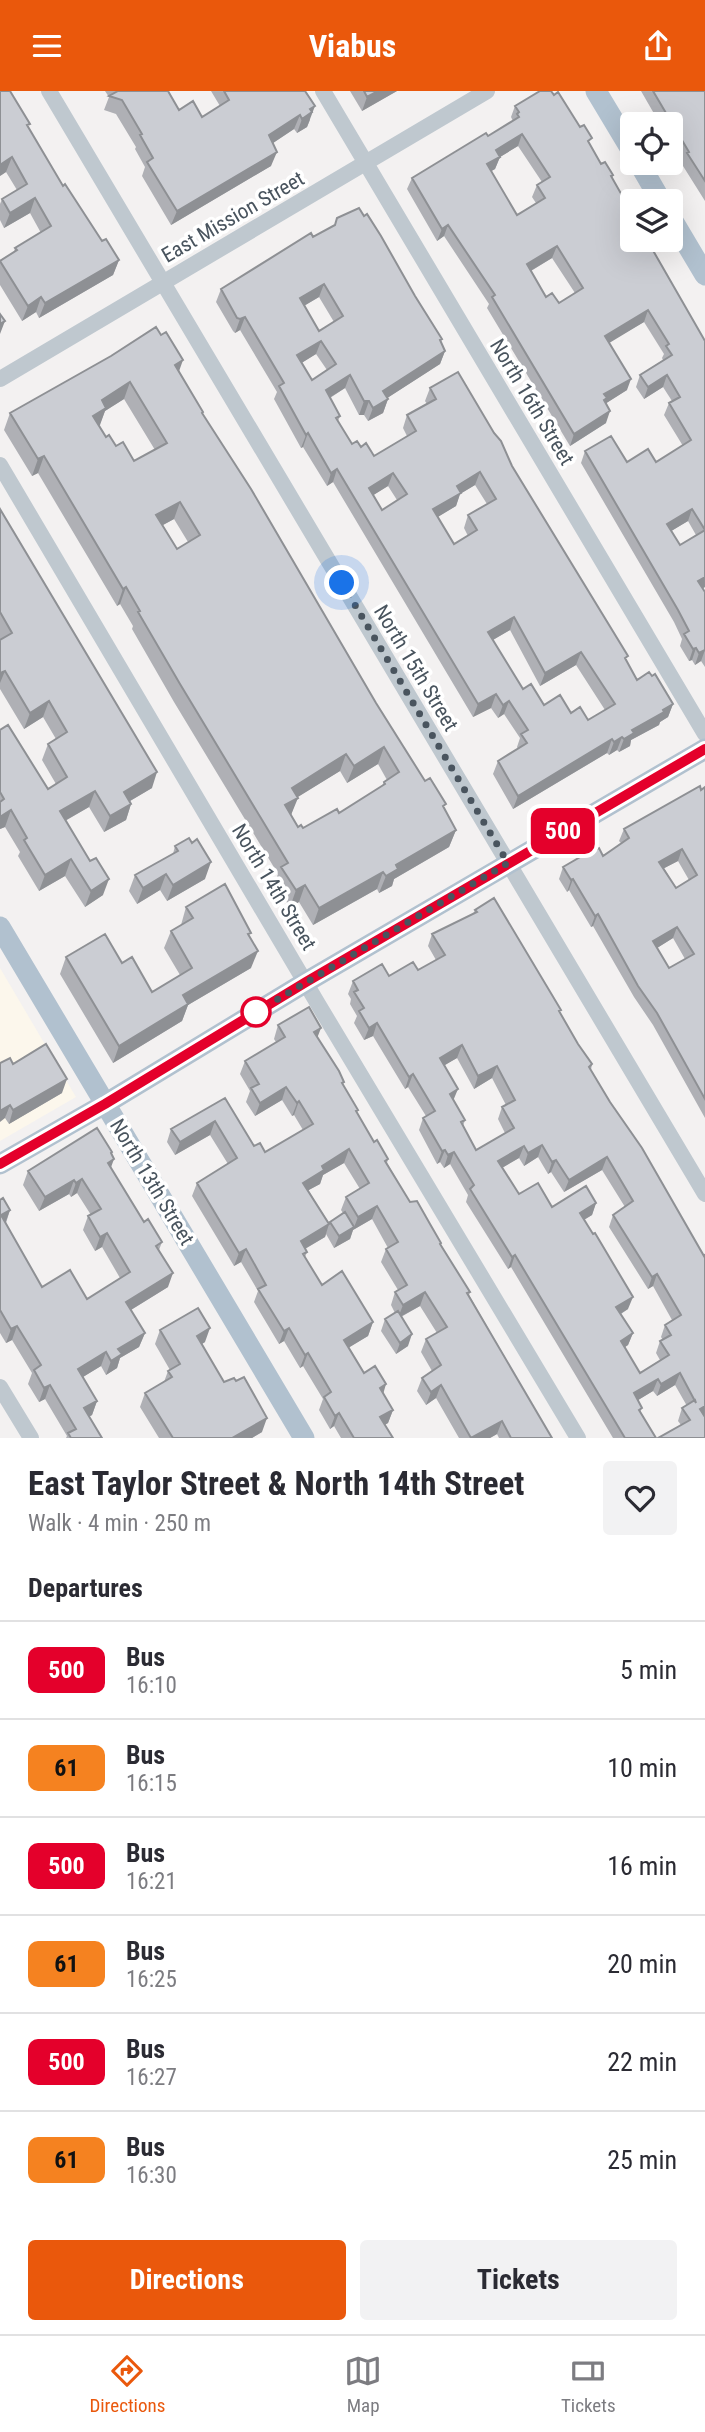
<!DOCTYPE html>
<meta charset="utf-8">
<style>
body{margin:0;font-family:"Roboto Condensed",sans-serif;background:#f2f2f3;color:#2b2b33;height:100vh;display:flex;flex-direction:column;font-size:26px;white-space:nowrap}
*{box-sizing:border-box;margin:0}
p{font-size:23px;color:#7c7c81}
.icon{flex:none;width:38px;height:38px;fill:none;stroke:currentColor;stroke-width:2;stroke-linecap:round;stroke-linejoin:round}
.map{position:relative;height:1347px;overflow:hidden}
.drawer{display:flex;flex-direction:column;background:#fff;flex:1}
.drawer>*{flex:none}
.badge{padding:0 14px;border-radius:10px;font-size:24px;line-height:46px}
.controls{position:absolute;left:620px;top:21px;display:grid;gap:14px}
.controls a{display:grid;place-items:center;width:63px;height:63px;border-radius:7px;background:#fff;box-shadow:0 7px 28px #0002;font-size:35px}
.you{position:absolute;width:35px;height:35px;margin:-18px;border:5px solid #fff;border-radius:50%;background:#1a73e8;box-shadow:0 0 0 10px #1a73e833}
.map>.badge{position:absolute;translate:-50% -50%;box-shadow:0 0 0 4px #fff}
h2{padding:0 28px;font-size:26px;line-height:63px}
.round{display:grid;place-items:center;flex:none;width:74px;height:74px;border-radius:7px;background:#f2f2f3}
.headline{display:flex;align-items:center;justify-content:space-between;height:119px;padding:0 28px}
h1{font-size:33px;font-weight:700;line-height:52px}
.primary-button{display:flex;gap:14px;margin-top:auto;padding:14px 28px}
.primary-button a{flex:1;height:80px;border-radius:7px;background:#ea580c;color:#fff;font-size:28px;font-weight:700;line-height:80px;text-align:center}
.primary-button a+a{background:#f2f2f3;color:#2b2b33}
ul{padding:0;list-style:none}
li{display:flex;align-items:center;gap:21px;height:98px;padding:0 28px;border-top:2px solid #e1e1e2}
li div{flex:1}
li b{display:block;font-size:26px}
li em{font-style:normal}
li .badge{min-width:77px;font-weight:700;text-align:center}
header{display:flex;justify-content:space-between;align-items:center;height:91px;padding:0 28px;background:#ea580c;color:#fff;font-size:32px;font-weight:700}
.tab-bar{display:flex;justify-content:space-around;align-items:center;height:98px;border-top:2px solid #e1e1e2;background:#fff;font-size:19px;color:#7c7c81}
.tab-bar a{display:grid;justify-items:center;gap:4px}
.tab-bar .selected{color:#ea580c}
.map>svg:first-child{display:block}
.commercial{fill:#fcf7ec}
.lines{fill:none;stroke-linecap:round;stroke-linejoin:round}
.minor{stroke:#bfc8cf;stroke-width:16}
.major{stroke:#b1c1cf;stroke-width:21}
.wall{fill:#afb0b5;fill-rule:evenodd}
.shaded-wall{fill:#8e9094}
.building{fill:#cbcdd3;stroke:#8e9094;stroke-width:2;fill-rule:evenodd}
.line-casing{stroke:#fff;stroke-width:16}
.line{stroke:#e4002b;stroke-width:10}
.walk{stroke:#49545e;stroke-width:7;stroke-dasharray:0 12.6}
.stop-dot{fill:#fff;stroke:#e4002b;stroke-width:3.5}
.labels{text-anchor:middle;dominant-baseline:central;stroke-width:7;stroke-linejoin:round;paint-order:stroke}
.street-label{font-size:21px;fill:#49545e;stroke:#fff}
</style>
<header><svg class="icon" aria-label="menu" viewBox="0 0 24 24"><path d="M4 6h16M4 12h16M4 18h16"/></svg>Viabus<svg class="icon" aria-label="share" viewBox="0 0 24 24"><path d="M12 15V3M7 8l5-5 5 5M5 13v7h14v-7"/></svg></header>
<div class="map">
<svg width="705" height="1347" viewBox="0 0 705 1347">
<rect width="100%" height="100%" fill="#f3f1f1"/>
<!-- commercial -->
<path class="commercial" d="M0,877L76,1006L0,1050Z"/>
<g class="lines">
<!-- minor -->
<path class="minor" d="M49,0L705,1103
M323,0L705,643
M0,288L487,0
M0,374L318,913L578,1347
M0,1296L31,1347"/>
<!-- major -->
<path class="major" d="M596,0L632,60
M639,72L661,110
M670,125L705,184
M0,836L304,1347
M0,1073L105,1013L306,891L705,658"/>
</g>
<!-- wall -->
<path class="wall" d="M105,0H168L179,19L202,26L220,15L211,0H305L310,29L307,36L297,42L294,38L273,52L271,75L171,134L142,85L145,76L135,58L136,56L116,23L104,19L109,6Z
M350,0H397L362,20Z
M641,0H705V110L683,75V72L670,50V33H660Z
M515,15L590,53L601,73L613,84L612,87L705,250V496L703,497L705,501V576L701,570L695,574L692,569L689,570L680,555L682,548L674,531L581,372L585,360L627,371H656L683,355L664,324L669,312L672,310L663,296L644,308L636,296L640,284L663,269L662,267L664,263L644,231L609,251L627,299L606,312V332L570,355L487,217L489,213L444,145L437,150L407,98L412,87L488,45L513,30L511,26ZM518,55L542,91L537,94L532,106L536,112L517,124L491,80L495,78L500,66ZM552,167L575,202L559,212L546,206L531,180ZM688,430L696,444L680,454L671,440Z
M30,33L28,37L63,95L102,150L119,169L113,184L39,227L36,221L22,230L0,194V169L14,161L15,157L41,142L30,122L4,137L0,129V113L2,108L17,99L6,81L0,85Z
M313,146L415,205L442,248L441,251L445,260L440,273L387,307L388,308L383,322L368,330L364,324H359L345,297L330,307L340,325L338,330L352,353L361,356L374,365L407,345L403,337L407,324L427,313L425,310L430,297L512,375L637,589L673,613L668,626L660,631L659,634L631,649L630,655L619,661L617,659L609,664L607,662L513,718L493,683L498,670L518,658L517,656L520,647L504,623L498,627L491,617L473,626L333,391L327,395L303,356L301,357L274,308L277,301L240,239L235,242L233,240L216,211L221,198ZM319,206L334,231L319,240L304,215ZM316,263L327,279L312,289L301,272ZM475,394L487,413L468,424L464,437L468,445L454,453L437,426L456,415L460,403ZM388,395L397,409L382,419L373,404ZM510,539L540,595L576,574L605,619L588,629L571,622L544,614L523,598L493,549Z
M111,265L179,280L202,324L376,612L425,690L444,717L456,739L449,756L394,788L392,795L379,802L377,798L313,834L299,811L290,816L274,793L278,783L174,611L132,538L133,535L120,513L117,515L38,382L32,385L4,339L10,322ZM124,308L155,359L134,370L106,346L99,335L105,320ZM174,428L188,451L177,458L163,434ZM378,673L387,689L384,691L382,695L339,722L303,737L298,736L291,724L297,706L340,680L347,692Z
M0,418L152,697L130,710L131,713L126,729L104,741L89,716L65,730L103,804L85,816L65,785L39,800L18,765L20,761L5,736L0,738V639L48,698L56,693L42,669L48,653L56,648L43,626L24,638L0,598Z
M705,696V1027L653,934L634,906L593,835L591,836L569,799L567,801L559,788L563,776L595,759L603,765L621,752L619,750L624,738ZM678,770L689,789L676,797L664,777ZM673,847L685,868L669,877L657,857Z
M192,752L205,788L167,810L160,799L137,813L129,800L135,784L173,763L175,755Z
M186,816L249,846L251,877L188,914L182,930L113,972L60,883L66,866L122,872L152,901L180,884L164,857L171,840L181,834Z
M475,819L560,922L578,953L592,973L591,979L704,1165L705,1164V1324L681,1334L678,1330L682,1317L687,1315L675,1294L657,1305L653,1300L638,1309L642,1317L640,1321L656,1347H613L511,1176L508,1178L466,1111L468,1104L450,1073L444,1077L440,1071L437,1073L419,1039L423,1027L426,1025L408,996L405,998L373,945L364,949L354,932L357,925L350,913L351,908L348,903L353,890L389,885L418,879L436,869L428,855L432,843L473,823ZM457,967L474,998L492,987L506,1014L502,1016L498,1028L505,1042L476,1059L463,1035L465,1029L454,1010L444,974ZM538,1066L548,1083L551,1081L564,1101L602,1079L625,1116L613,1124L609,1136L648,1198L653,1195L672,1229L665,1234L661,1246L663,1249L660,1250L656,1262L660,1269L640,1282L625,1256L628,1254L633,1242L621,1223L628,1218L584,1129L592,1124L596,1112L552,1116L519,1103L502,1077L519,1067L524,1075Z
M278,934L318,947L357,1022L374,1051L388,1068L387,1072L410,1111L441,1154L470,1201L469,1204L552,1347H499L497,1343L490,1347H459L436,1307L426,1314L417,1300L422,1287L432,1280L421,1261L426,1248L437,1242L420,1215L401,1226L408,1255L396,1263L381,1240L385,1228L395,1222L391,1214L395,1201L398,1199L381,1171L386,1158L388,1157L372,1128L353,1139L350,1148L334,1157L326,1143L325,1146L305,1158L307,1161L305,1166L322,1194L373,1231L368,1245L349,1256L364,1282L383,1302L393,1319L388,1332L385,1334L393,1347H341L334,1335L330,1338L319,1319L323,1308L303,1275L300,1277L284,1250L279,1253L254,1211L258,1200L241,1171L234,1175L192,1105L197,1092L228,1073L210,1044L175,1064L167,1051L171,1038L225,1007L254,1055L265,1061L303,1039L294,1024L292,1025L282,1009L255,1025L246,1011L250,1000L240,983L245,970L276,951L274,948ZM344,1072L360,1098L346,1106L341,1119L343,1122L330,1131L329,1132L308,1099L320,1093L323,1084Z
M13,973L62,1002L9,1033L5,1027Z
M111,1063V1077L144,1131L162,1151L159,1159L168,1196L131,1219L145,1242L139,1256L120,1267L117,1277L106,1284L101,1275L83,1286L97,1310L92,1324L89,1326L102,1347H66L67,1345L45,1308L39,1311L28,1293L32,1282L12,1249L6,1252L0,1242V1109L10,1119L6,1132L42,1196L87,1208L120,1187L102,1156L95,1160L83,1139L88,1125L91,1124L77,1102L71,1106L69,1103L39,1120L23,1094L28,1080Z
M160,1239L205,1251L202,1253L224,1291L262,1341L252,1347H159L140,1316L145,1302L164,1291L168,1280L170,1279L155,1253Z"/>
<!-- shaded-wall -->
<path class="shaded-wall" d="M378,0H397L362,20L367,6Z
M315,15L307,36L297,42L302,28L310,18Z
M300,24L294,38L264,58L269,44Z
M522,43L518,55L500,66L495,78L483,85L487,73L496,59Z
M277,61L271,75L171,134L177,120Z
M12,66L6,81L0,85V74Z
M35,107L30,122L4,137L10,122Z
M448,134L444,145L437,150L442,138Z
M557,155L552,167L522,185L527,173Z
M119,169L113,184L39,227L45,212Z
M324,193L319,206L295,220L300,207Z
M41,206L36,221L22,230L28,215Z
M648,219L644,231L601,257L605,245Z
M245,226L240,239L235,242L240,228Z
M5,230L0,243V233Z
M321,250L316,263L292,278L297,264Z
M445,260L440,273L378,313L383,300Z
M183,269L177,286L175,274Z
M350,284L345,297L321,312L326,299Z
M667,284L663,296L644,308L648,296Z
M631,288L627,299L605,313L602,319L604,303Z
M130,291L124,308L105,320L100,334L87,342L93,325L102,309Z
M388,308L383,322L368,330L373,317Z
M364,310H369L364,324H359Z
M610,320L606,332L570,355L574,343Z
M308,342L303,356L301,357L306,344Z
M44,365L38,382L32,385L38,368Z
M337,378L333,391L327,395L331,382Z
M480,381L475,394L460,403L456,415L428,432L433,418L457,395Z
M393,382L388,395L364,410L369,397Z
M180,411L174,428L150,441L156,424Z
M692,418L688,430L663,445L667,433Z
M705,486V496L694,502L698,490Z
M126,496L120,513L117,515L123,498Z
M514,526L510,539L484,554L488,541Z
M696,557L692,569L689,570L693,558Z
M705,559L701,570L695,574L699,562Z
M581,561L576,574L540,595L545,582Z
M5,580L0,592V582Z
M496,603L491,617L473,626L478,613Z
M49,610L43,626L24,638L30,622Z
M509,610L504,623L498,627L503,614Z
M673,613L668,626L660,631L659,634L631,649L630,655L619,661L624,648L632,639Z
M622,646L617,659L609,664L614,651Z
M612,648L607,662L513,718L518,705Z
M384,656L378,673L347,692L354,675Z
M346,663L340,680L285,714L292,697Z
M157,681L152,697L118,717L124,701Z
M95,700L89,716L54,736L60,720Z
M298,707L291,724L279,731L285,714Z
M131,713L126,729L104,741L110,725Z
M11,719L5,736L0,738V726Z
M456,739L449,756L394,788L392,795L379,802L386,785L396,774Z
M682,758L678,770L655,782L659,771Z
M71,768L65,785L39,800L45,784Z
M211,771L205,788L167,810L173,794Z
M383,781L377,798L313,834L319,817Z
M166,783L160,799L137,813L143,797Z
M109,788L103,804L85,816L91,800Z
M573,788L569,799L567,801L571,789Z
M305,794L299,811L290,816L296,799Z
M598,823L593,835L591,836L595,825Z
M677,836L673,847L649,862L653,850Z
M258,860L251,877L188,914L182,930L113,972L119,955L183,904Z
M377,932L373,945L364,949L369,937Z
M321,937L316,950L314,941Z
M462,954L457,967L435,980L440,967Z
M497,975L492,987L474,998L478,985Z
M413,983L408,996L405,998L409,986Z
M67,988L62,1002L9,1033L13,1019Z
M286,996L282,1009L255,1025L260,1012Z
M458,998L453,1010L450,1003Z
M299,1010L294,1024L292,1025L297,1012Z
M10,1014L5,1027L0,1031V1020Z
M215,1030L210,1044L175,1064L180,1051Z
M542,1054L538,1066L524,1075L528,1062Z
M524,1055L519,1067L493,1082L498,1070Z
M349,1058L344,1072L323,1084L320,1093L298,1105L303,1092L322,1075Z
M445,1059L440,1071L437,1073L442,1060Z
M112,1061L108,1072L114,1068L109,1082L102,1086L111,1062Z
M454,1061L450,1073L444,1077L448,1064Z
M607,1066L602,1079L564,1101L569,1089Z
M556,1069L551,1081L548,1083L552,1071Z
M82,1088L77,1102L71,1106L76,1092Z
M74,1089L69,1103L39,1120L45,1106Z
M596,1112L592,1124L575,1134L580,1122Z
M377,1115L372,1128L353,1139L358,1126Z
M10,1119L5,1133L1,1124Z
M329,1133L325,1146L296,1163L301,1150Z
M354,1136L350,1148L334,1157L339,1145Z
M107,1142L102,1156L95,1160L100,1146Z
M246,1158L241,1171L234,1175L239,1162Z
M515,1164L511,1176L508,1178L512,1166Z
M173,1182L168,1196L121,1225L126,1211Z
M657,1183L653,1195L648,1198L652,1186Z
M425,1201L420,1215L398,1227L403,1214Z
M633,1206L628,1218L612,1228L616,1216Z
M373,1231L368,1245L340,1262L344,1249Z
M17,1235L12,1249L6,1252L11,1238Z
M210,1237L205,1251L192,1259L197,1245Z
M289,1237L284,1250L279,1253L284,1240Z
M145,1242L139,1256L120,1267L117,1277L106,1284L111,1270L118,1258Z
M633,1242L628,1254L616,1262L621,1250Z
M412,1243L408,1255L396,1263L400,1252Z
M106,1261L101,1275L73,1292L78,1278Z
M308,1262L303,1275L300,1277L305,1264Z
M680,1282L675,1294L657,1305L661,1293Z
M658,1288L653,1300L630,1314L634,1302Z
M386,1293L382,1307L380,1297Z
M50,1294L45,1308L39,1311L44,1297Z
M441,1294L436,1307L426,1314L431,1301Z
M97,1310L92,1324L79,1331L84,1317Z
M705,1315V1324L695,1330L700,1318Z
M393,1319L388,1332L375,1339L380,1326Z
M339,1322L334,1335L330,1338L335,1325Z
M267,1327L262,1341L252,1347H232Z
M502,1330L497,1343L490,1347H471Z"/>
<!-- building -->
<path class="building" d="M0,0H10L30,33L27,34L63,95L65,93L102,150L106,148L119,169L45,212L41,206L28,215L0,170L17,159L15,157L51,135L35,107L10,122L2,108L27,93L12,66L0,74Z
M118,0H168L179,19L193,10L202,26L229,9L224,0H305L315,15L310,18L312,21L302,28L300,24L269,44L277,61L177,120L147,71L153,67L140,44L142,43L122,9L109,5Z
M364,0H378L367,6Z
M540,0H551L554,4L558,1L580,36L584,34L592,47L588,50L601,73L605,71L613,84L611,85L632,122V149H647L705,250V486L698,490L705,501V559L699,562L696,557L693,558L684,543L689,540L678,519L585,360L611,345L627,371L648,358L656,371L691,349L669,312L680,306L667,284L648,296L640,284L672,264L666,255L669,253L648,219L605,245L631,288L604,303L607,307L604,309L610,320L574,343L492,206L495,204L448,134L442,138L412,87L486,42L488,45L519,26L517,23L519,21L515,15ZM522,43L550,86L537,94L545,107L517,124L487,73L500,66L496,59ZM557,155L583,197L559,212L552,202L546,206L527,173ZM692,418L705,439L680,454L667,433Z
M653,0H705V90L687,62L689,61Z
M359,117L364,125L367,123L381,145L415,205L442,248L440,249L445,260L383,300L388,308L373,317L369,310H364L350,284L326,299L340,325L336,327L352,353L357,350L361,356L366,352L374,365L416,340L407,324L436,308L430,297L458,281L494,342L501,350L512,375L628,565L625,567L637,589L649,581L652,585L655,583L673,613L663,619L664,621L632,639L634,642L624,648L622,646L614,651L612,648L518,705L498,670L527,652L521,643L528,639L509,610L503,614L496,603L478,613L337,378L331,382L308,342L306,344L279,295L284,292L245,226L240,228L237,227L221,198L311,142L313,146L335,134L337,127ZM324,193L343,225L319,240L300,207ZM321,250L336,273L312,289L297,264ZM480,381L496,408L468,424L477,439L454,453L433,418L461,402L457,395ZM393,382L407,403L382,419L369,397ZM514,526L545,582L581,561L615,613L588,629L580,616L571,622L560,604L544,614L531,593L523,598L488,541Z
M0,223L5,230L0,233Z
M156,236L161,244L166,241L183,269L175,274L203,321L202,322L251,398L376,612L425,690L430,687L446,713L443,715L456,739L396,774L398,778L386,785L383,781L319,817L305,794L296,799L281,776L288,772L180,593L138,521L140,520L126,496L123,498L44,365L38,368L10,322L111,265ZM130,291L167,352L134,370L123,351L116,355L109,344L106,346L93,325L106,317L102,309ZM180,411L200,444L177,458L156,424ZM384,656L399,681L384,691L385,693L339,722L337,718L303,737L301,734L298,736L285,714L298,707L292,697L346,663L354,675Z
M0,418L157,681L124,701L131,713L110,725L95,700L60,720L90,770L96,767L109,788L91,800L71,768L45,784L24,749L27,747L11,719L0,726V711L4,708L0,701V639L8,634L48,698L67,686L48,653L67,641L49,610L30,622L5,580L0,582V549L12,542L0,521Z
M700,695L701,699L705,696V1008L657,922L638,895L598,823L595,825L573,788L571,789L563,776L594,758L595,759L599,757L603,765L629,747L624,738ZM682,758L697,784L676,797L659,771ZM677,836L694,863L669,877L653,850Z
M189,747L192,752L197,748L211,771L173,794L166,783L143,797L135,784L178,760L175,755Z
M225,793L251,842L248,843L258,860L183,904L188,913L119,955L66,866L105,843L122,872L132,866L152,901L192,877L171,840L193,827L186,816Z
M494,807L561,919L559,920L578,953L592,973L589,976L610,1011L642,1057L704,1165L705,1164V1315L700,1318L705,1326V1347H658L690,1329L682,1317L695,1309L696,1312L680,1282L661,1293L658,1288L634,1302L642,1317L639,1319L656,1347H625L515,1164L512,1166L470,1098L474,1094L454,1061L448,1064L445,1059L442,1060L423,1027L435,1020L413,983L409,986L377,932L369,937L359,920L364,917L354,901L358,899L353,890L382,873L389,885L413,871L418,879L445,864L432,843L477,821L475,819ZM462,954L478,985L497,975L515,1009L502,1016L514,1037L476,1059L461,1031L465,1029L450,1003L458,998L440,967ZM542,1054L552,1071L556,1069L569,1089L607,1066L633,1110L613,1124L652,1186L657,1183L681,1224L665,1234L671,1244L660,1250L669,1264L640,1282L621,1250L633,1242L616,1216L633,1206L595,1142L593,1143L580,1122L596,1112L586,1095L552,1116L538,1092L519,1103L498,1070L524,1055L528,1062Z
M309,916L321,937L314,941L339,980L344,991L342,992L358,1019L356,1020L374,1051L377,1049L388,1068L385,1070L410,1111L417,1110L430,1133L441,1152L440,1153L470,1201L467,1202L552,1347H511L502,1330L471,1347L441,1294L431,1301L422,1287L441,1274L426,1248L447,1236L425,1201L403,1214L395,1201L407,1194L386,1158L398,1151L377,1115L358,1126L346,1106L369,1092L349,1058L322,1075L324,1079L303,1092L329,1133L301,1150L307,1161L303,1163L322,1194L342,1180L373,1231L344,1249L364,1282L375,1275L386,1293L380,1297L393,1319L380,1326L393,1347H354L339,1322L335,1325L324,1306L331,1301L308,1262L305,1264L289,1237L284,1240L258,1198L266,1194L246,1158L239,1162L197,1092L237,1067L215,1030L180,1051L171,1038L225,1007L254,1055L260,1052L265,1061L313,1033L299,1010L297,1012L286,996L260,1012L251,997L259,993L245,970L285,946L278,934Z
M46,953L67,988L13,1019L10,1014L0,1020V972L10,967L13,973Z
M97,1037L112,1061L111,1062L114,1068L108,1072L144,1131L148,1128L162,1151L156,1155L173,1182L126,1211L145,1242L118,1258L122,1263L111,1270L106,1261L78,1278L97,1310L84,1317L102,1347H71L68,1342L76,1338L50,1294L44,1297L34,1279L41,1274L17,1235L11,1238L0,1219V1109L3,1107L10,1119L1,1124L42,1196L70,1179L87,1208L130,1181L107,1142L100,1146L88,1125L101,1118L82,1088L76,1092L74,1089L45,1106L28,1080Z
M345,1121L354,1136L339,1145L330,1131Z
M198,1217L210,1237L197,1245L224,1291L234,1287L236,1290L244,1286L267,1327L232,1347H173L145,1302L172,1286L168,1280L180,1273L160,1239Z
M398,1220L412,1243L400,1252L385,1228Z"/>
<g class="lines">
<defs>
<path id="line" d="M0,1073L105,1013L306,891L705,658"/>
</defs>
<!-- line casing -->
<use href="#line" class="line-casing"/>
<!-- line -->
<use href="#line" class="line"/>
<!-- walk -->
<path class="walk" d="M256,921L508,772L342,492"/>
</g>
<!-- markers -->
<circle class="stop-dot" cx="256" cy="921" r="14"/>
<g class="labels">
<!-- street labels -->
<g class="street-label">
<text transform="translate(233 126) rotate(-30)">East Mission Street</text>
<text transform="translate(532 311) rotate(59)">North 16th Street</text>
<text transform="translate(416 577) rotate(59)">North 15th Street</text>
<text transform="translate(274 796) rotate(59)">North 14th Street</text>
<text transform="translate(152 1091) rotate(59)">North 13th Street</text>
</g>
</g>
</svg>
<div class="controls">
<a><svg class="icon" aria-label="locate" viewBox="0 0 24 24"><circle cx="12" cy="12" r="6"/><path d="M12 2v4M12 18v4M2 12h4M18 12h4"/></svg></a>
<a><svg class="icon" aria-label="layers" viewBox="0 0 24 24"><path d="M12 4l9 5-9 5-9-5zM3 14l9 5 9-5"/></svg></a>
</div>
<div class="you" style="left:342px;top:492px"></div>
<b class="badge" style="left:563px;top:740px;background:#e4002b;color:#fff">500</b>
</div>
<section class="drawer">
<div class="headline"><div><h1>East Taylor Street &amp; North 14th Street</h1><p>Walk · 4 min · 250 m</p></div><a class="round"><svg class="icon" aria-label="heart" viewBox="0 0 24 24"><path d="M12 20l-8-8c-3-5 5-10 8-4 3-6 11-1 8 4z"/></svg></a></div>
<h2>Departures</h2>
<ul>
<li><span class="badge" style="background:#e4002b;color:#fff">500</span><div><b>Bus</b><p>16:10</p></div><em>5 min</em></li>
<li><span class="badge" style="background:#f58220;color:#111">61</span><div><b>Bus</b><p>16:15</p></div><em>10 min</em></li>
<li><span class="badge" style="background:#e4002b;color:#fff">500</span><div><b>Bus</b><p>16:21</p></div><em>16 min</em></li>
<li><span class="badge" style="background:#f58220;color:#111">61</span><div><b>Bus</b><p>16:25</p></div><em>20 min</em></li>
<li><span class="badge" style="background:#e4002b;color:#fff">500</span><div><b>Bus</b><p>16:27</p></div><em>22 min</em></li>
<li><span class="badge" style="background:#f58220;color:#111">61</span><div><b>Bus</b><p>16:30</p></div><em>25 min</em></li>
</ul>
<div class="primary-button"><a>Directions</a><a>Tickets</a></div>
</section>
<nav class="tab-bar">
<a class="selected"><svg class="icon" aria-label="directions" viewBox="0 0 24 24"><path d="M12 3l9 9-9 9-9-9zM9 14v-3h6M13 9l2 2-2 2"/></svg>Directions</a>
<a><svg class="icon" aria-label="map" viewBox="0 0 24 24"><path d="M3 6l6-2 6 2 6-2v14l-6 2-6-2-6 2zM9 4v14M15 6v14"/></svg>Map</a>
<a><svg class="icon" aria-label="tickets" viewBox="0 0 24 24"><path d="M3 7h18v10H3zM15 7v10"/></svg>Tickets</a>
</nav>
